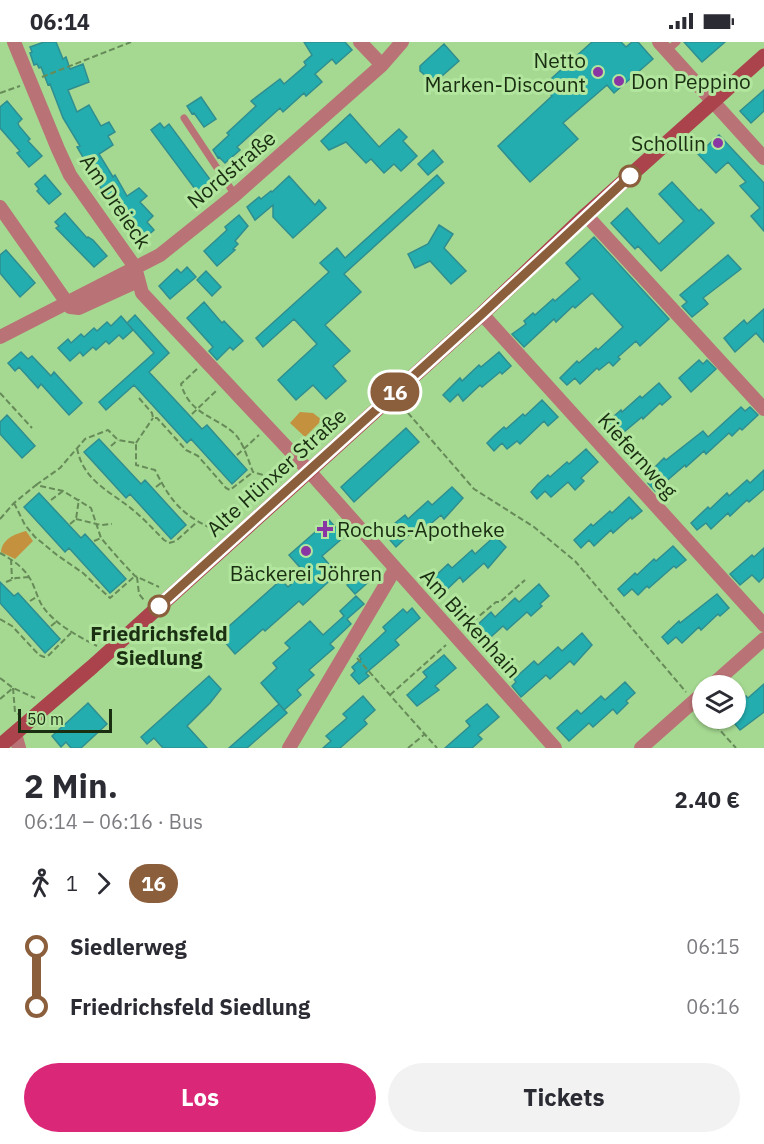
<!DOCTYPE html>
<html lang="de">
<meta charset="utf-8">
<style>
body{margin:0;font-family:"IBM Plex Sans",sans-serif;background:#f2f2f3;color:#2b2b33;height:100vh;display:flex;flex-direction:column;font-size:22px;white-space:nowrap}
*{box-sizing:border-box;margin:0}
p{font-size:20px;color:#7c7c81}
.icon{flex:none;width:33px;height:33px;fill:none;stroke:currentColor;stroke-width:2;stroke-linecap:round;stroke-linejoin:round}
.map{position:relative;height:706px;overflow:hidden}
.details{display:flex;flex-direction:column;background:#fff;flex:1}
.details>*{flex:none}
.badge{padding:0 12px;border-radius:20px;font-size:21px;line-height:39px}
.buttons{position:absolute;left:692px;top:633px;display:grid;gap:12px}
.buttons a{display:grid;place-items:center;width:54px;height:54px;border-radius:50%;background:#fff;box-shadow:0 2px 4px #0004;font-size:30px}
.scale{position:absolute;left:18px;bottom:15px;width:94px;box-sizing:border-box;padding-left:6px;border:3px solid #1a2e12;border-top:0;font-size:16px;line-height:21px;white-space:nowrap;color:#1a2e12;-webkit-text-stroke:4px #b2e59e;paint-order:stroke}
.map>.badge{position:absolute;translate:-50% -50%;box-shadow:0 0 0 3px #fff}
.legs{display:flex;align-items:center;gap:9px;height:66px;padding:0 24px;font-size:20px}
.legs p{margin-inline-start:auto}
.overview{display:flex;align-items:center;justify-content:space-between;height:102px;padding:0 24px}
h1{font-size:33px;font-weight:700;line-height:45px}
.button{display:flex;gap:12px;margin-top:auto;padding:12px 24px}
.button a{flex:1;height:69px;border-radius:36px;background:#db2777;color:#fff;font-size:24px;font-weight:700;line-height:69px;text-align:center}
.button a+a{background:#f2f2f3;color:#2b2b33}
ul{padding:0 24px;list-style:none}
li{display:flex;align-items:center;gap:21px;height:60px;font-size:22px}
li i{display:grid;place-items:center;width:9px;height:100%;margin:0 8px;background:currentColor}
li i::after{content:'';width:15px;height:15px;margin:-8px;border:4px solid;border-radius:50%;background:#fff}
li p{margin-inline-start:auto}
li:first-child i{background:linear-gradient(#0000 50%,currentColor 0)}
li:last-child i{background:linear-gradient(currentColor 50%,#0000 0)}
.status{display:flex;justify-content:space-between;align-items:center;height:42px;padding:0 30px;background:#fff;direction:ltr}
.status svg{height:16px;fill:currentColor}
.map>svg:first-child{display:block}
.green{fill:#c4923e}
.building{fill:#24adaf;stroke:#2e8e90;stroke-width:1.5}
.lines{fill:none;stroke-linecap:round;stroke-linejoin:round}
.path{stroke:#668b58;stroke-width:2;stroke-dasharray:6 3;stroke-linecap:butt}
.lane{stroke:#b97275;stroke-width:7}
.street{stroke:#b97275;stroke-width:14}
.secondary{stroke:#ab434d;stroke-width:15}
.line-1-casing{stroke:#fff;stroke-width:14}
.line-1{stroke:#8b5e3c;stroke-width:9}
.poi-dot{fill:#8935a3;stroke:#b2e59e;stroke-width:2}
.stop-1-dot{fill:#fff;stroke:#8b5e3c;stroke-width:3}
.labels{text-anchor:middle;dominant-baseline:central;stroke-width:6;stroke-linejoin:round;paint-order:stroke}
.poi-label{font-size:21px;fill:#1a2e12;stroke:#b2e59e;text-anchor:end}
.street-label{font-size:21px;fill:#1a2e12;stroke:#b2e59e}
.stop-label{font-size:21px;font-weight:bold;fill:#1a2e12;stroke:#b2e59e}
</style>
<div class="status"><b>06:14</b><svg viewBox="0 0 49 12"><path d="M0 12V9h3v3zM5 12V6h3v6zM10 12V3h3v9zM15 12V0h3v12zM26 1h20v11H26zM47 4h2v5h-2z"/></svg></div>
<div class="map">
<svg width="764" height="706" viewBox="0 0 764 706">
<rect width="100%" height="100%" fill="#a5d891"/>
<!-- green -->
<path class="green" d="M300,370L313,371L322,378L305,395L290,381Z
M26,489L33,499L15,517L1,510C2,497 15,492 26,489Z"/>
<!-- building -->
<path class="building" d="M44,0H56L63,17L66,15L70,27L83,22L89,40L68,48L77,70L89,63L101,84L109,80L115,90L108,94L113,103L99,112L113,135L115,133L127,154L139,146L147,154L140,160L153,174L147,180L154,188L143,198L109,160L77,105L80,104L63,76L50,42L48,43L41,25L39,26L37,22L34,23L30,11L32,10L30,5Z
M304,0H345L352,8L336,22L332,17L315,32L322,40L306,54L304,51L283,70L280,66L237,105L240,108L225,121L219,115L218,116L213,108L229,93L227,91L256,64L251,59L280,37L284,42L306,23L304,20L312,13Z
M592,0H621L626,5L632,0H638L653,17L614,51L607,43L563,81L578,97L530,140L498,104L552,54L543,44Z
M684,0H725L702,20Z
M444,2L459,19L434,41L420,29V24Z
M764,48V69L751,81L740,69Z
M201,55L216,77L204,85L194,71L192,72L187,64Z
M7,59L22,77L18,81L19,84L30,97L28,99L42,114L29,125L17,111L20,109L0,86V65Z
M350,72L379,105L399,87L407,95L403,99L417,114L401,129L394,122L384,131L371,117L366,121L346,100L329,108L321,99Z
M160,81L164,86L169,82L212,140L198,151L151,88Z
M719,93L764,141V189L751,174L760,166L740,144L746,140L728,120L716,131L698,112Z
M433,108L443,120L428,133L418,122Z
M45,133L61,152L49,162L37,149L39,147L35,142Z
M437,133L444,141L344,232L361,250L325,283L350,309L333,324L346,339L326,357L313,343L296,358L278,338L317,302L294,277L263,305L256,296L329,230L320,221L337,206L345,216Z
M289,134L315,163L319,158L326,166L293,196L273,175V163L255,178L247,165L259,155L261,157L271,149L272,150Z
M672,140L699,169L701,167L714,181L661,229L638,204L635,207L611,181L627,166L659,202L684,179L659,152Z
M65,171L87,196L88,195L93,198L107,214L94,225L56,186L59,184L55,180Z
M239,173L248,184L235,199L238,202L233,207L235,208L217,224L204,209L227,188L225,185Z
M439,183L453,192L444,206L466,229L451,242L430,219L415,226L408,212L428,202Z
M594,195L669,277L640,304L636,299L618,315L620,317L613,324L609,320L599,328L597,326L580,342L575,336L567,343L560,336L577,319L579,321L596,306L598,308L623,285L592,251L575,266L573,264L556,280L554,277L524,305L512,292L526,282L524,279L533,271L535,273L553,257L555,259L580,237L566,221Z
M6,208L35,241L20,255L0,231V213Z
M728,213L741,227L703,256L708,262L692,275L682,264L687,260L680,253Z
M187,225L196,235L170,257L159,244L177,227L181,231Z
M206,229L221,245L212,254L197,238Z
M204,260L222,281L224,279L243,299L233,308L230,305L217,318L209,309L213,305L187,276Z
M764,267V300L756,291L735,310L724,296L744,278L747,282Z
M135,273L169,311L149,330L202,387L207,383L247,428L232,442L191,397L187,401L134,343L106,368L99,360L154,311L127,281Z
M121,274L133,288L123,297L119,293L109,302L106,299L96,308L93,305L83,314L80,310L70,319L58,306L68,297L71,301L81,292L84,295L94,286L97,289L107,280L111,284Z
M21,310L28,317L32,314L51,334L54,330L82,361L69,373L41,342L38,346L19,325L15,329L8,321Z
M499,310L511,324L502,332L500,330L482,345L480,343L463,359L458,352L450,360L443,353L460,336L462,339L479,323L481,325Z
M699,318L703,322L707,318L716,327L691,350L679,336Z
M659,341L671,355L662,363L660,361L643,377L642,375L624,390L618,384L610,391L603,384L621,368L622,370L640,354L642,356Z
M542,358L558,375L548,384L544,379L520,402L517,399L507,407L502,401L494,409L487,401L495,393L504,385L506,387L523,372L525,374Z
M741,365L745,369L750,365L758,373L742,388L740,386L732,394L729,391L706,412L704,409L686,425L685,423L655,449L648,441L652,438L647,433L664,416L666,418L703,389L708,395Z
M7,373L35,404L22,416L0,392V380Z
M406,386L419,400L354,460L341,445Z
M99,397L141,442L145,438L186,483L171,497L130,452L126,456L84,410Z
M586,407L598,420L581,436L584,439L575,448L568,440L551,455L545,449L537,457L531,450L538,442L548,433L550,435L567,420L569,422Z
M764,428V447L749,460L747,458L730,474L728,471L711,487L706,481L697,488L691,481L708,465L710,467L727,451L729,454L747,438L750,441Z
M452,445L463,456L444,477L441,473L420,491L416,486L396,505L384,491L398,485L394,482L405,473L408,477L428,459L432,463Z
M39,451L81,496L85,492L126,537L110,551L69,506L65,510L24,465Z
M629,455L642,469L632,477L631,475L613,491L611,488L594,504L589,498L581,506L574,498L591,482L593,484L610,469L612,471Z
M329,478L344,495L322,514L337,532L303,563L299,559L265,589L263,587L235,612L219,593L281,538L288,545L304,530L289,513Z
M495,494L506,505L488,526L484,521L463,540L460,535L440,554L428,541L448,522L452,526L472,508L475,512Z
M673,504L686,518L676,526L674,524L649,546L647,544L638,553L632,547L624,554L618,547L635,531L637,533L654,517L656,519Z
M764,506V535L759,540L752,533L740,543L730,532L752,513L754,515Z
M365,526L374,535L355,552L347,543Z
M0,540L14,554L18,551L60,597L45,611L0,561Z
M539,542L549,554L540,562L542,564L531,574L527,570L507,588L503,584L483,602L471,589L491,570L495,575L515,556L519,560Z
M717,552L729,566L720,574L718,572L701,588L699,585L682,601L676,595L668,602L662,595L679,579L680,581Z
M356,554L364,562L347,577L351,582L330,602L334,606L309,628L314,633L297,648L301,653L284,668L261,641L277,626L273,621L290,606L285,601L310,579L323,593L344,574L340,569Z
M412,566L420,576L395,598L399,603L366,631L369,634L359,642L351,633L355,629L352,625L361,617L359,614L386,589L383,585L403,567L407,571Z
M582,591L592,603L574,623L570,619L550,637L546,633L521,655L512,644L516,640L514,637L534,619L538,623L558,605L562,609Z
M444,613L456,626L435,644L439,648L417,664L407,653L427,635L423,630Z
M209,634L221,647L210,661L187,684L207,706H163L154,696L147,702L141,695Z
M625,640L635,651L626,659L628,661L617,672L613,667L593,685L589,681L569,699L557,686L577,668L581,672L601,654L605,658Z
M764,642V670L740,688L735,682V664L746,654L748,656Z
M363,654L375,668L364,678L367,682L340,706H323L331,699L326,694L347,676L343,672Z
M88,661L107,682L81,706H71L66,700L61,705L52,694Z
M279,662L287,671L247,706H229Z
M487,662L499,675L478,693L482,697L472,706H445L470,684L466,679Z"/>
<g class="lines">
<!-- path -->
<path class="path" d="M42,35L131,0
M0,51L20,44
M197,327L181,342C190,373 214,373 235,392C244,402 248,418 253,430L280,438
M0,351L32,386
M139,356L152,371L153,376H157L186,408L198,414L226,446L230,448L253,430
M402,364L474,447L534,485L575,519L686,650
M192,372L216,349
M136,401L153,376
M111,404L118,398
M77,406C83,439 110,449 133,468C144,477 154,488 164,498L169,501L176,499L197,480
M237,413L259,393
M36,443L60,426L85,397L108,388L118,398L136,401V423L155,428C173,464 184,474 221,491
M156,445L161,441
M51,458L63,449
M14,461L25,483L35,495L57,513L83,531L110,556L135,534
M0,477L14,461L36,443L63,449L91,466L101,496L119,517L135,534L159,545
M76,477L101,483L112,482
M70,482L76,477L79,457
M94,499L101,496
M0,511C11,517 22,524 29,535C35,544 37,556 43,565C56,583 78,594 97,604
M11,517L12,537
M137,535L139,552L144,558
M6,540L16,536L29,535
M30,559L38,554
M0,577L12,584L39,613L44,615L49,613L71,591
M51,584L57,579
M466,585L496,560H500L525,538
M357,616L437,706
M0,636L13,646L35,656
M13,646L15,670L18,672
M390,653L446,603
M0,657L13,646
M709,676L736,706
M408,706L425,692"/>
<!-- lane -->
<path class="lane" d="M667,9L677,0
M184,76L235,153"/>
<!-- street -->
<path class="street" d="M14,0L58,107L70,133L135,225L142,251L309,429L555,706
M360,0L382,23
M659,0L764,116
M0,165L70,265L79,266L138,239
M586,173L764,367
M482,272L764,583
M0,295L160,213L235,153L382,23L402,0
M711,644L764,597
M15,692L19,706
M289,706L395,527
M641,706L702,652"/>
<!-- secondary -->
<path class="secondary" d="M0,704L92,625L309,429L482,272L586,173L764,14"/>
</g>
<g class="lines">
<defs>
<path id="line-1" d="M159,564L482,272L630,134"/>
</defs>
<!-- line-1 casing -->
<use href="#line-1" class="line-1-casing"/>
<!-- line-1 -->
<use href="#line-1" class="line-1"/>
</g>
<!-- markers -->
<g class="poi-dot">
<circle cx="598" cy="30" r="6"/>
<circle cx="619" cy="39" r="6"/>
<circle cx="718" cy="101" r="6"/>
<path d="M322 478h6v6h6v6h-6v6h-6v-6h-6v-6h6z"/>
<circle cx="306" cy="509" r="6"/>
</g>
<g class="stop-1-dot">
<circle cx="630" cy="134" r="10"/>
<circle cx="159" cy="564" r="10"/>
</g>
<g class="labels">
<!-- poi labels -->
<g class="poi-label">
<text x="586" y="18">Netto<tspan x="586" dy="24">Marken-Discount</tspan></text>
<text x="631" y="39" text-anchor="start">Don Peppino</text>
<text x="706" y="101">Schollin</text>
<text x="337" y="487" text-anchor="start">Rochus-Apotheke</text>
<text x="306" y="531" text-anchor="middle">Bäckerei Jöhren</text>
</g>
<!-- street labels -->
<g class="street-label">
<text transform="translate(231 127) rotate(-40)">Nordstraße</text>
<text transform="translate(116 159) rotate(56)">Am Dreieck</text>
<text transform="translate(638 413) rotate(48)">Kiefernweg</text>
<text transform="translate(276 430) rotate(-42)">Alte Hünxer Straße</text>
<text transform="translate(471 581) rotate(48)">Am Birkenhain</text>
</g>
<!-- stop labels -->
<g class="stop-label">
<text x="159" y="591">Friedrichsfeld<tspan x="159" dy="24">Siedlung</tspan></text>
</g>
</g>
</svg>
<div class="buttons">
<a><svg class="icon" aria-label="layers" viewBox="0 0 24 24"><path d="M12 4l9 5-9 5-9-5zM3 14l9 5 9-5"/></svg></a>
</div>
<div class="scale">50 m</div>
<b class="badge" style="left:395px;top:350px;background:#8b5e3c;color:#fff">16</b>
</div>
<section class="details">
<div class="overview"><div><h1>2 Min.</h1><p>06:14 – 06:16 · Bus</p></div><b>2.40 €</b></div>
<div class="legs"><svg class="icon" aria-label="walk" viewBox="0 0 24 24"><circle cx="13" cy="4" r="2"/><path d="M13 8l-2 6 4 7M11 14l-3 7M7 12l3-4h3l4 4"/></svg>1<svg class="icon" aria-label="forward" viewBox="0 0 24 24"><path d="M9 5l7 7-7 7"/></svg><b class="badge" style="background:#8b5e3c;color:#fff">16</b></div>
<ul>
<li><i style="color:#8b5e3c"></i><b>Siedlerweg</b><p>06:15</p></li>
<li><i style="color:#8b5e3c"></i><b>Friedrichsfeld Siedlung</b><p>06:16</p></li>
</ul>
<div class="button"><a>Los</a><a>Tickets</a></div>
</section>
